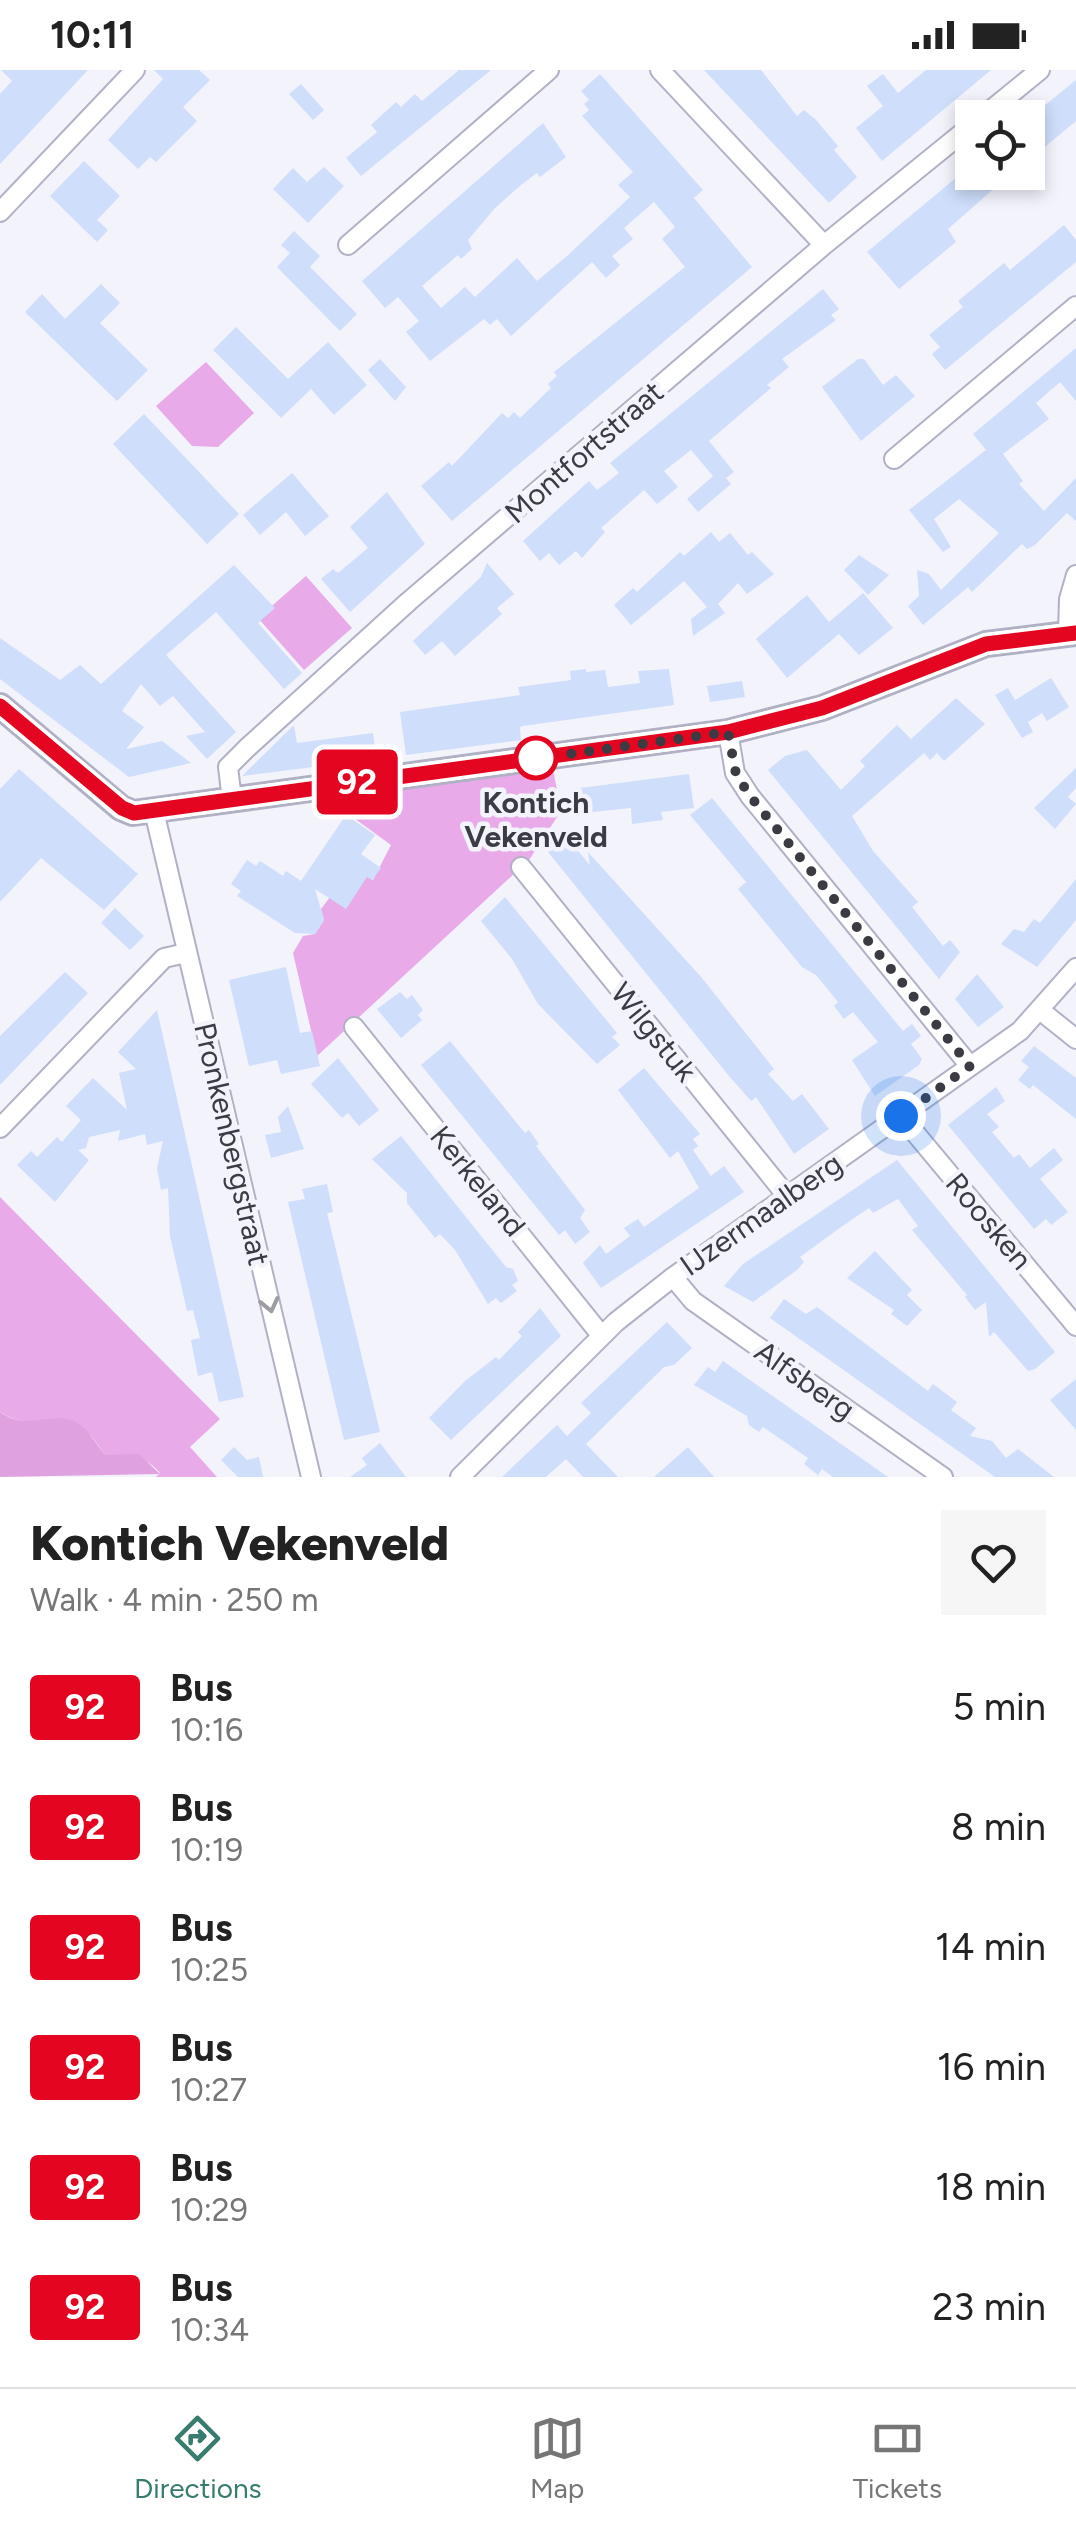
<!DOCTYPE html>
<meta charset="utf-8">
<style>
body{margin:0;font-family:Figtree,sans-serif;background:#f6f6f6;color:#222;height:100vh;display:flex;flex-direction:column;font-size:38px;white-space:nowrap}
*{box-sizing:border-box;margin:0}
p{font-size:32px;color:#767676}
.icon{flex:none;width:55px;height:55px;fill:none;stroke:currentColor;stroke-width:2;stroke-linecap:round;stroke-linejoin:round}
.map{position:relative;height:1407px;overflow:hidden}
.details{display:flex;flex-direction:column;background:#fff;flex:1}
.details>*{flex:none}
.badge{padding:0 20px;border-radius:8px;font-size:35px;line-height:65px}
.buttons{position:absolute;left:955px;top:30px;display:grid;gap:20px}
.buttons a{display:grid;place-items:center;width:90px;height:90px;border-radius:0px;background:#fff;box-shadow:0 5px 15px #0003;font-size:50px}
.you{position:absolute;width:50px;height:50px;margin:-25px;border:8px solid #fff;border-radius:50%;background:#1a73e8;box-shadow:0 0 0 15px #1a73e833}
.map>.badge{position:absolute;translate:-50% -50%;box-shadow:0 0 0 5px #fff}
.round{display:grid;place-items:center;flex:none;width:105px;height:105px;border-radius:0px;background:#f6f6f6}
.summary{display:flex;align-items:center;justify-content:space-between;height:170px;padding:0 30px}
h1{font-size:48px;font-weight:800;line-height:75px}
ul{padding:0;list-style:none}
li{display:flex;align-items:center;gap:30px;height:120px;padding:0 30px}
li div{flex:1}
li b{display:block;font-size:38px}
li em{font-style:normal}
li .badge{min-width:110px;font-weight:700;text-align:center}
.status{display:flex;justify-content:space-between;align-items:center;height:70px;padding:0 50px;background:#fff;direction:ltr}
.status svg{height:28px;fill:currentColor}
.dock{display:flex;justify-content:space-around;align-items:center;height:140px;border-top:2px solid #e0e0e0;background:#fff;font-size:28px;color:#767676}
.dock a{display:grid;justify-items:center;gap:5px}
.dock .current{color:#387c6f}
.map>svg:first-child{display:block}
.green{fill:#e8aae8}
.forest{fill:#e0a1e0}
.building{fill:#cedefb}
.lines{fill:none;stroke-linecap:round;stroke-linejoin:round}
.street-casing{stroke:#b1b1c5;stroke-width:22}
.secondary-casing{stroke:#b1b1c5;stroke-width:28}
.street{stroke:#fff;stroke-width:18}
.secondary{stroke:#fff;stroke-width:22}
.oneway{stroke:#9d9da1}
.line-casing{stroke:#fff;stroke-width:22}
.line{stroke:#e40521;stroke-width:15}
.walk{stroke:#3b3b43;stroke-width:10;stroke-dasharray:0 18}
.stop-dot{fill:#fff;stroke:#e40521;stroke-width:5}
.labels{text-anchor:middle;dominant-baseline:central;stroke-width:9;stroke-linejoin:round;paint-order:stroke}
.street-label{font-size:30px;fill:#3b3b43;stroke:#f3f3fc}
.stop-label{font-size:30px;font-weight:bold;fill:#3b3b43;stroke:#f3f3fc}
</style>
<div class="status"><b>10:11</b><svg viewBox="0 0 49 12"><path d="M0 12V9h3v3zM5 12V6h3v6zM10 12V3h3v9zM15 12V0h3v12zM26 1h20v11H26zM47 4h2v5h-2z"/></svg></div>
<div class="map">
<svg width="1076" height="1407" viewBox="0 0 1076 1407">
<rect width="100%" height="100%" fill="#f3f3fc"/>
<!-- green -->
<path class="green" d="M206,292L254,343L218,377L192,376L156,336Z
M306,506L352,558L304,600L258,548Z
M552,694L561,741L529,790L317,986L293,883L303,866L315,864L324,850L321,839L353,797L373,810L391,775L325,727Z
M0,1127L220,1349L190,1377L217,1407H156L160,1403C141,1382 132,1388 106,1385C99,1379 93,1365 85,1361C57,1346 26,1360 0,1342Z"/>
<!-- forest -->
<path class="forest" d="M0,1342C29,1363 53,1338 79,1354C91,1362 96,1376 106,1385L139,1384L160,1404L0,1407Z"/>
<!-- building -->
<path class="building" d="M1,0H88L0,94V24L12,11Z
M154,0H199L210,10L183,37L197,51L156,92L150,87L138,99L108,70L163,9Z
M459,0H491L361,106L346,88L377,62L371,55L396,32L401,37L415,24L422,31Z
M704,0H761L797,46L804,40L816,50L838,76L834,80L857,107L829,133Z
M926,0H991L882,91L856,58L883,36L867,16L883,4L898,23Z
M600,4L703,120L694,128L752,197L452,451L421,416L449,392L452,396L502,343L508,348L514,342L520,348L551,318L548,314L557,306L554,302L685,197L662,169L675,157L654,132L624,158L633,169L612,186L620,195L606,208L592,192L511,266L497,249L490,255L484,249L430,291L406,262L419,251L398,227L385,238L362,211L543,53L566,87L540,107L537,103L521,115L495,138L468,170L472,179L461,189L458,185L422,216L441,238L465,217L475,227L517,188L537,211L567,186L630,127L618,115L633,102L582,46L589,40L584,34L589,30L581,21Z
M1076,10V51L1034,86L1028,78V49Z
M301,14L324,40L313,50L289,24Z
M84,91L120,126L97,150L108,160L97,172L50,126Z
M324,97L344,116L308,153L273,119L293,98L307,112Z
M963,102H1013L948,159L956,172L899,219L867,182Z
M1064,155L1076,170V192L945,300L932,284L940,277L929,265L963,237L958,231L1004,193L1010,200Z
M294,161L320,186L310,197L357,244L340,261L277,197L290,183L281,175Z
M101,214L120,233L100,253L148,300L117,331L25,242L42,224L65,249Z
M823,219L839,239L831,245L836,250L782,289L789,297L767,315L771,318L709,371L734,402L726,408L731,414L698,442L687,429L713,406L691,380L664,401L678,417L657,434L644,420L601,458L605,462L582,488L576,481L559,495L549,483L540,491L523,471L589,411L597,420L619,403L610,393Z
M236,257L288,309L328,272L367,315L334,345L311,319L281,348L213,280Z
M1076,278V331L1060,312L1036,333L1049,349L1003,384L1023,411L1019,414L1044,441L1076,408V451L1067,443L1035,475L1027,479L1022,474L972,522L968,517L923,555L908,536L919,526L917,500L929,504L941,520L999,463L959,429L934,449L951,477L943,482L909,440L986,380L973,364Z
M380,289L406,317L395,331L368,300Z
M858,289H864L883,315L896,305L915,326L861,371L822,317Z
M144,344L239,444L207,474L113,374Z
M292,403L329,446L305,466L286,442L260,465L243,445Z
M387,422L425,474L350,542L321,509L333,499L338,503L368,478L350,457Z
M711,462L719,472L730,463L748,485L752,482L774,504L747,524L738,513L718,534L725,543L693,566L691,549L707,537L684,511L631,555L614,535L633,518L637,522L680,482L684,486Z
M859,485L889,505L868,525L844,500Z
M487,493L514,524L497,538L502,544L455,586L442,571L425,585L413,571L481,507Z
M234,495L275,538L258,553L302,603L284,619L216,542L166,585L236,662L207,689L186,666L205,662L173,626L160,636L141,614L122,641L144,657L126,679L162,671L191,693L129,707L0,609V568L60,610L80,595L101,614Z
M863,523L893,558L859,585L839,564L787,608L756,569L807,525L829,552Z
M586,599V602L605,600L608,617L640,613L638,601L669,599L674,635L523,656L520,657L521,670L406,685L400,642L520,625L518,617L571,610L570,601Z
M1051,608L1069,637L1047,651L1042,643L1028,652L1033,662L1022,668L995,625L1008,618L1015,630Z
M742,611L745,627L710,632L707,616Z
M956,628L985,654L944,691L937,683L930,690L924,683L852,746L873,781L918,832L912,837L943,876L950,870L960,882L939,909L768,700L785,686L807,680L841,720L865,696L860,691L897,655L911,669Z
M294,655L297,673L373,663L376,689L242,706Z
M1076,698V718L1068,727L1076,734L1055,759L1034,738Z
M19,699L138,804L104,840L41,788L0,832V719Z
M689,704L694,738L661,742L663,750L632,754L631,738L583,743L580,718Z
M712,728L903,961L912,954L921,966L911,974L922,989L919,995L875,1026L852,990L878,972L853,942L844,949L834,936L838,932L816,905L802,897L738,819L746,812L690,745Z
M346,745L375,765L361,784L381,798L372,810L367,807L346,839L315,819L324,850L315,864L295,863L237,826L241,821L231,814L247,790L256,796L260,791L283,806L286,801L301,811Z
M566,767L590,795L588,782L702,908L774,999L768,1004L793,1031L802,1024L829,1059L794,1084L756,1027L751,1031L729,1006L548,782Z
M1076,809V850L1037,897L1001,874L1014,859L1024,862L1034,849L1040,853Z
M505,827L617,963L612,967L620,975L597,994L538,934L512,889L481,851Z
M115,838L144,866L130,880L101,853Z
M286,897L300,963L312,961L320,996L281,1004L277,990L249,996L229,910Z
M65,902L88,923L0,1015V966Z
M977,904L1004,937L978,957L955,929Z
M400,922L407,929L412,925L423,940L418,945L422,950L401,968L377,939Z
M157,940L244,1327L219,1332L212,1302L198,1306L191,1270L200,1268L193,1240L187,1241L170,1166L168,1118L161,1120L157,1098L163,1071L147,1075L145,1064L118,1071L120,1060L89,1067L86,1078L78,1080L89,1090L55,1132L17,1095L31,1081L37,1087L57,1067L62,1072L81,1050L66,1036L93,1008L127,1040L119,1003L136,999L118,982Z
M450,971L525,1063L529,1060L539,1074L536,1076L585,1140L580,1148L590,1162L575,1174L565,1160L559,1165L421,995Z
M1034,976L1076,1008V1049L1033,1015L1030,1019L1018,1010L1029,997L1021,991Z
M338,988L379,1040L359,1056L348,1043L342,1048L311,1014Z
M644,998L700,1064L693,1069L698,1076L693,1080L711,1106L724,1096L744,1122L601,1218L583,1193L600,1175L606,1184L630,1166L624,1158L638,1149L644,1157L699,1118L678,1081L670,1088L618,1020Z
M996,1017L1005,1031L987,1044L999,1057L992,1062L1014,1088L1019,1084L1030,1098L1054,1078L1063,1090L1040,1109L1068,1142L1051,1155L1046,1149L1034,1159L948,1055Z
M288,1036L304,1079L271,1088L265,1065L281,1062L278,1047Z
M401,1066L506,1197L513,1199L518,1211L512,1215L517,1221L501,1233L496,1228L488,1234L455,1180L440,1164L435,1168L407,1133V1123L372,1089Z
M897,1090L1055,1282L1035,1299L1028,1301L994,1262L989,1267L986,1232L975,1240L965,1227L967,1225L912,1160L918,1156L898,1129L873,1143L869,1138L841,1157L800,1187L804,1192L797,1200L753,1232L724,1216L743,1194Z
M327,1114L333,1142L327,1143L380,1362L344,1370L288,1132L305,1129L302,1119Z
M875,1181L912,1220L907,1225L922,1240L907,1256L891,1244L894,1240L847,1208Z
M784,1229L806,1244L817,1237L928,1321L933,1314L957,1332L951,1340L976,1358L970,1366L992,1371L1006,1388L1018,1379L1054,1407H995L770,1248Z
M540,1238L561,1266L451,1370L429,1348L465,1311L496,1287L499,1290L522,1266L518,1262Z
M667,1252L692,1278L674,1295L664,1297L586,1374L618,1407H583L566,1389L546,1407H502L557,1355L567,1366L591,1343L581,1333Z
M723,1291L767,1322L888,1407H833L822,1399L818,1405L804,1394L808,1388L763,1357L759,1362L749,1355L747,1346L694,1315L708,1297L715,1302Z
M1076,1309V1360L1050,1330Z
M380,1373L406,1407H350L367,1395L362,1388Z
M234,1377L247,1390L259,1387L263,1407H238L221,1390Z
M688,1377L714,1407H654Z"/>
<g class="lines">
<defs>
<path id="street" d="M660,0L824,175
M981,48L1040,0
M0,142L135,0
M348,175L549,0
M894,389L1076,236
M1068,563L1069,529L1076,505
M728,662L735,703L750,726L970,996
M232,730L228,697L247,678L408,532L824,175L972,55
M154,741L311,1407
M521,797L787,1126
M1041,941L1076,969
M354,957L601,1265
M901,1046L1076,1256
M0,1058L164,888L186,883
M673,1207L693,1231L943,1407
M460,1407L616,1252L673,1207L1020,961L1076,898"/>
<path id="secondary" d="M0,636L121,738L133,743L728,662L822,638L986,574L1076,563"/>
</defs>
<!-- street casing -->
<use href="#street" class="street-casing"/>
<!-- secondary casing -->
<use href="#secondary" class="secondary-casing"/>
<!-- street -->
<use href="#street" class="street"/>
<!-- secondary -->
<use href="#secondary" class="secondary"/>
</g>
<!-- one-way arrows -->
<defs><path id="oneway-chevron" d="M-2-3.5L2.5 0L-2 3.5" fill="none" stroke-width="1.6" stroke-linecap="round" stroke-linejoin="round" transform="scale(2.5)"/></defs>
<use class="oneway" href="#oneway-chevron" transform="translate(270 1235) rotate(77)"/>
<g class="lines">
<defs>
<path id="line" d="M0,636L122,738L134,743L728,662L822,638L986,574L1076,563"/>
</defs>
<!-- line casing -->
<use href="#line" class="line-casing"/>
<!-- line -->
<use href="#line" class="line"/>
<!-- walk -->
<path class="walk" d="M536,688L527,690L728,662L736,704L750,726L970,996L901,1046"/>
</g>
<!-- markers -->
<circle class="stop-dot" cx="536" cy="688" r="20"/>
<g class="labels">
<!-- street labels -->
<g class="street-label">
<text transform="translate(584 382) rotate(-41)">Montfortstraat</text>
<text transform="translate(654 962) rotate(51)">Wilgstuk</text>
<text transform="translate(232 1074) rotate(77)">Pronkenbergstraat</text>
<text transform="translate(478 1111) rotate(51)">Kerkeland</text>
<text transform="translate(761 1144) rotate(-35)">IJzermaalberg</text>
<text transform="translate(989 1151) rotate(50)">Roosken</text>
<text transform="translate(805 1310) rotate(35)">Alfsberg</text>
</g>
<!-- stop labels -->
<g class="stop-label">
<text x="536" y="732">Kontich<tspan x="536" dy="34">Vekenveld</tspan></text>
</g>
</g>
</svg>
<div class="buttons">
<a><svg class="icon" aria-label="locate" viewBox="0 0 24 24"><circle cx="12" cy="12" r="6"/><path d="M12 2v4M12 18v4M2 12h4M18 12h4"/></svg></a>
</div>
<div class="you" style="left:901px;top:1046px"></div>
<b class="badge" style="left:357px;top:712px;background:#e40521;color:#fff">92</b>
</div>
<section class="details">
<div class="summary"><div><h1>Kontich Vekenveld</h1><p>Walk · 4 min · 250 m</p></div><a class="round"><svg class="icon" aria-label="heart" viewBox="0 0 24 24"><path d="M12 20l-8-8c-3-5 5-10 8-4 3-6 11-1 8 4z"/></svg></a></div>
<ul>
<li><span class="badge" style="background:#e40521;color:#fff">92</span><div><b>Bus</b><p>10:16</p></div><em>5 min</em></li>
<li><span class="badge" style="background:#e40521;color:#fff">92</span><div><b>Bus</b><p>10:19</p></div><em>8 min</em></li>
<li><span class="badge" style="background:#e40521;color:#fff">92</span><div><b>Bus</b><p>10:25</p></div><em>14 min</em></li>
<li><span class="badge" style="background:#e40521;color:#fff">92</span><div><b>Bus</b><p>10:27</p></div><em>16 min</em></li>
<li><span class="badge" style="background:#e40521;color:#fff">92</span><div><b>Bus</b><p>10:29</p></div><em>18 min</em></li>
<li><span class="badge" style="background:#e40521;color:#fff">92</span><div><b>Bus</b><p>10:34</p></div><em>23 min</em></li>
</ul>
</section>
<nav class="dock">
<a class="current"><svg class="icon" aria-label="directions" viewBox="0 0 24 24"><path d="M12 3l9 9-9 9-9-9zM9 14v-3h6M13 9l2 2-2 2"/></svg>Directions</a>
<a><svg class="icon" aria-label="map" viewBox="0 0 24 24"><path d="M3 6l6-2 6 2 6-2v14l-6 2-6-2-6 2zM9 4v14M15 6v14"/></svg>Map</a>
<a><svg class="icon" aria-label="tickets" viewBox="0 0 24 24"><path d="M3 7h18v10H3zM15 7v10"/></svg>Tickets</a>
</nav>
